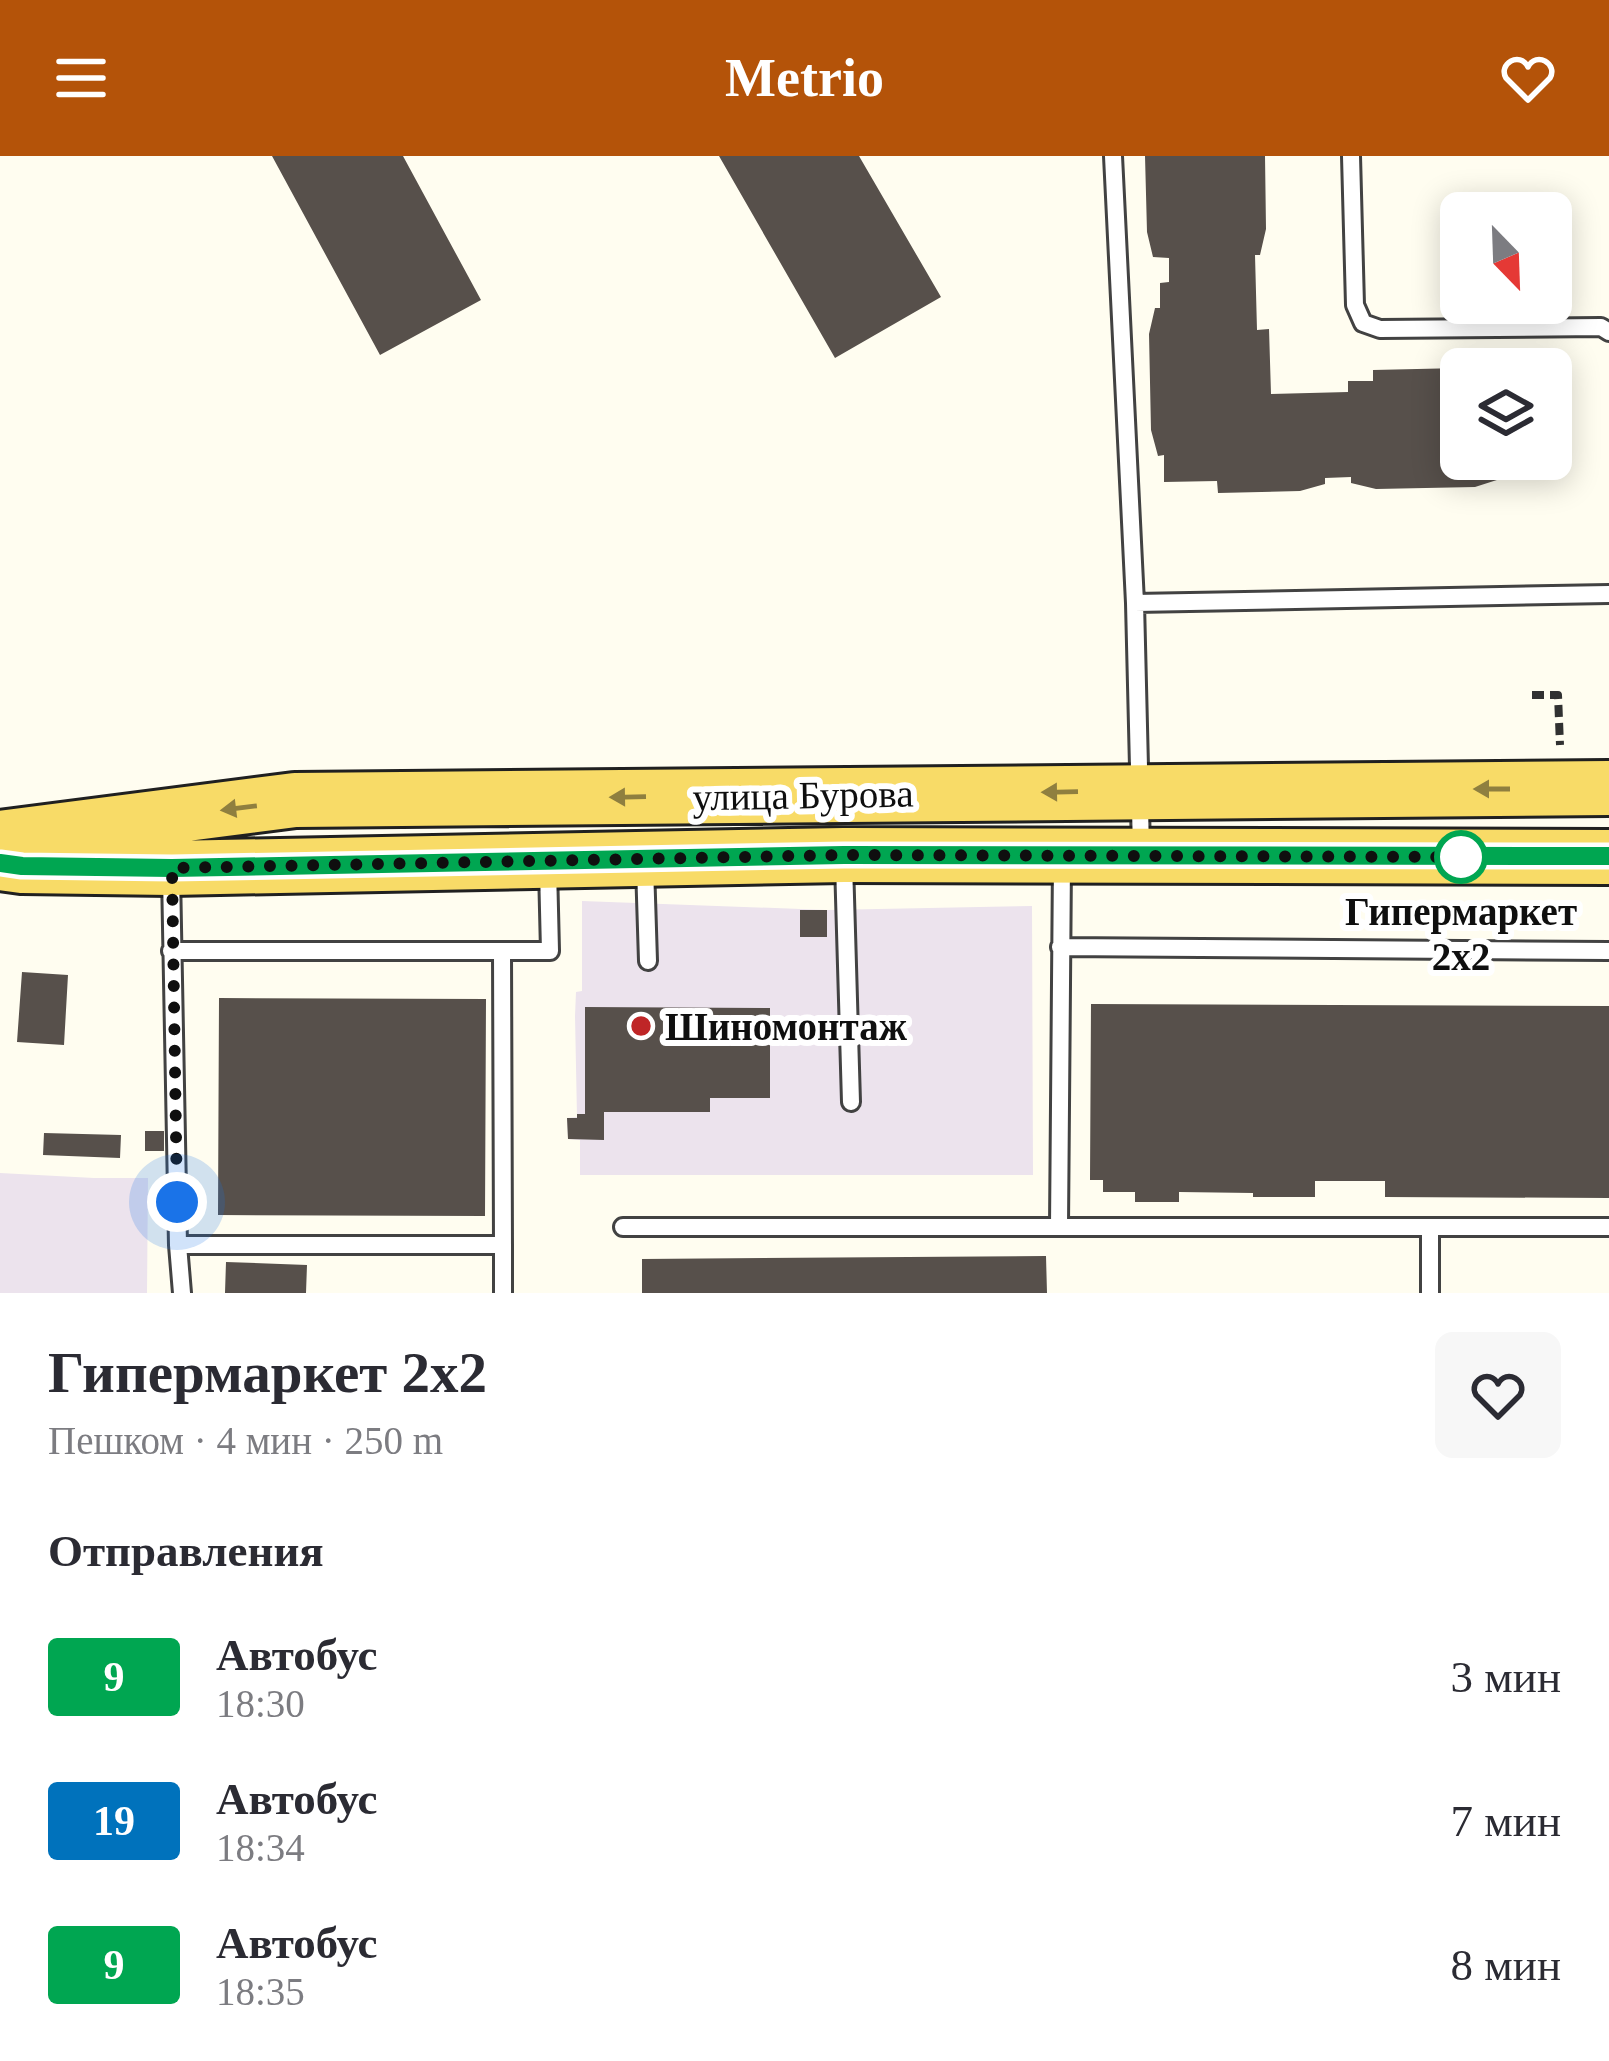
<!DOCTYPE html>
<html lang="ru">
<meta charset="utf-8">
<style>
body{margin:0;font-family:"Times New Roman",serif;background:#f7f7f7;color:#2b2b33;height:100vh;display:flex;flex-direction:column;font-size:45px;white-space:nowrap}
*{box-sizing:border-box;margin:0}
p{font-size:39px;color:#7c7c81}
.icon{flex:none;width:66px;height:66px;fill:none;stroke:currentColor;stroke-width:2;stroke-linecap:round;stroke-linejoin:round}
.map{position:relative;height:1137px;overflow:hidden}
.sheet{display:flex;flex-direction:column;background:#fff;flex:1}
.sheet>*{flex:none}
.badge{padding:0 24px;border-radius:9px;font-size:42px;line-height:78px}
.needle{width:78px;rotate:157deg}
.buttons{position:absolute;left:1440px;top:36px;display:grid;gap:24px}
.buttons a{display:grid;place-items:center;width:132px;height:132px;border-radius:18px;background:#fff;box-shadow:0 6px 30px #0003;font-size:60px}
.you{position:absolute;width:60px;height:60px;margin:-30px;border:9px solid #fff;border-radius:50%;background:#1a73e8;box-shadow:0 0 0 18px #1a73e833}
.map>.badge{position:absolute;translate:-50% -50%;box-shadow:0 0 0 6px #fff}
h2{padding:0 48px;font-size:45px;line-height:108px}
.round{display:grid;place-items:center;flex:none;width:126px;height:126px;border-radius:18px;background:#f7f7f7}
.head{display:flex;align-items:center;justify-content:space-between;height:204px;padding:0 48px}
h1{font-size:57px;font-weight:700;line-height:90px}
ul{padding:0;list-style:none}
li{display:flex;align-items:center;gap:36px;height:144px;padding:0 48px}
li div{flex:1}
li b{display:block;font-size:45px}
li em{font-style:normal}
li .badge{min-width:132px;font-weight:700;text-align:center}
header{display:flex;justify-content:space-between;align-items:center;height:156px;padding:0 48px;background:#b45309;color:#fff;font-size:54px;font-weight:700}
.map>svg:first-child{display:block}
.industrial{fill:#ece3ed}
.building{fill:#57504b}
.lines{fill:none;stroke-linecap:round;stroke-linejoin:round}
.service-casing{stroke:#424242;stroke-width:22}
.primary-casing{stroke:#202020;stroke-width:60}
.path{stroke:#313131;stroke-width:8;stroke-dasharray:12 6;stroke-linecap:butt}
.service{stroke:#fff;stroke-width:16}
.primary{stroke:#f8db67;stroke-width:54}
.oneway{fill:#8f7f3f}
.line-casing{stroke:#fff;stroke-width:27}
.line{stroke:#00a651;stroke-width:18}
.walk{stroke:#0f0f0f;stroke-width:12;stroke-dasharray:0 21.6}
.stop-dot{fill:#fff;stroke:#00a651;stroke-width:6}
.poi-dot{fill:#bf2627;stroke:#fff;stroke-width:4.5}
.labels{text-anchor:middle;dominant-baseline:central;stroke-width:12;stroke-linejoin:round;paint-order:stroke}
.street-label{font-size:39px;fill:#0f0f0f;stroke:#fff}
.stop-label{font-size:39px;font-weight:bold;fill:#0f0f0f;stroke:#fff}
.poi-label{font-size:39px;font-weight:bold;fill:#0f0f0f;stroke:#fff;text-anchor:start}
</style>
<header><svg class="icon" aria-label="menu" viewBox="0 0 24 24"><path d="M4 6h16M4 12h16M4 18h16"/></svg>Metrio<svg class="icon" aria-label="heart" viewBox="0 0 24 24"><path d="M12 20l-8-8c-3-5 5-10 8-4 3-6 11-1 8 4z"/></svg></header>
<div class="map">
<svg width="1609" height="1137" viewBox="0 0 1609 1137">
<rect width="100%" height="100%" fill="#fffdf0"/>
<!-- industrial -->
<path class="industrial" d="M582,745L827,754L1032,750L1033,1019H580V984L568,983L567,962L577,961L575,860L576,836L582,835Z
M0,1017L94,1022H148L147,1137H0Z"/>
<!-- building -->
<path class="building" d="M272,0H403L481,144L380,199Z
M719,0H859L941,141L835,202Z
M1145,0H1265L1266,73L1260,99H1255L1257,174L1269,173L1271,238L1348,236V225H1373V214L1461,212V303H1526L1524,317L1501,318L1500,323L1475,331L1376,333L1351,327V321L1325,322V328L1300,335L1218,337L1217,325L1164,326V299L1158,300L1151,274L1149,178L1155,152H1160V127L1169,126V102L1153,101L1147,76Z
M800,754H827V781H800Z
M22,816L68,819L64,889L17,886Z
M219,842L486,843L485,1060L218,1059Z
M1091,848L1609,850V1042L1385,1041V1025H1315V1041H1253V1037L1179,1036V1046H1135V1036H1103V1024H1090Z
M585,851L770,852V942H710V956H604V984L568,983L567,962H577V958H585Z
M145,975H164V995H145Z
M44,977L121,979L120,1002L43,999Z
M1046,1100L1047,1137H642V1103Z
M226,1106L307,1109L306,1137H225Z"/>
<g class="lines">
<defs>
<path id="service" d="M1113,0L1135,447L1141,693
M1351,0L1355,149L1363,167L1380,173L1601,171L1609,176
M1135,447L1609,438
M844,707L851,946
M645,710L648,805
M171,718L178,1089
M1060,791L1609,795
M171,795H550L548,712
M623,1071H1609
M1059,1071L1062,706
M1430,1071V1137
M182,1137L178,1089H503L502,795
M503,1137V1089"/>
<path id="primary" d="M0,682L295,644L1609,632
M0,707L22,710L171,712L844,699L1609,701"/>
</defs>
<!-- service casing -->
<use href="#service" class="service-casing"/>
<!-- primary casing -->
<use href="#primary" class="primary-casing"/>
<!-- path -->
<path class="path" d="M1532,539H1558L1560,589"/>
<!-- service -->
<use href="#service" class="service"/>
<!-- primary -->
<use href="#primary" class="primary"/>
</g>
<!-- one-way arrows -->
<defs><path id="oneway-solid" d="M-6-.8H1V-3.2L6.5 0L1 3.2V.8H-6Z" transform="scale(3)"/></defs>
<g class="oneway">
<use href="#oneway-solid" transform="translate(1492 633) rotate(180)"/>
<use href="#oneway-solid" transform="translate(1060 636) rotate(179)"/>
<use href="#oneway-solid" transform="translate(628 641) rotate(179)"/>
<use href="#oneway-solid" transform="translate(239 652) rotate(173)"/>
</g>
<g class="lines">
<defs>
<path id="line" d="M0,707L22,710L172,712L844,699L1609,700"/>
</defs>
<!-- line casing -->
<use href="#line" class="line-casing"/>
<!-- line -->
<use href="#line" class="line"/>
<!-- walk -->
<path class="walk" d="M177,1046L172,712L844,699L1470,701H1461"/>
</g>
<!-- markers -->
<circle class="stop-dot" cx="1461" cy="701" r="24"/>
<circle class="poi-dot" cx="641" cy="870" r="12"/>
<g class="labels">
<!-- street labels -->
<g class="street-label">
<text transform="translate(803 639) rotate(-1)">улица Бурова</text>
</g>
<!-- stop labels -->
<g class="stop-label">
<text x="1461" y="755">Гипермаркет<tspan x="1461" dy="45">2х2</tspan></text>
</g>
<!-- poi labels -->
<g class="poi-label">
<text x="665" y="870">Шиномонтаж</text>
</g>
</g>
</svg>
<div class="buttons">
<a><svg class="needle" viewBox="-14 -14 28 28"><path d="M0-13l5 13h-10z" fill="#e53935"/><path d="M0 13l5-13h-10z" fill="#7c7c81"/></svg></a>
<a><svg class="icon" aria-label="layers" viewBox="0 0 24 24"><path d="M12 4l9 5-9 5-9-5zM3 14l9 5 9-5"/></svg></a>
</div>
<div class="you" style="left:177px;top:1046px"></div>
</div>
<section class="sheet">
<div class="head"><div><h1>Гипермаркет 2х2</h1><p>Пешком · 4 мин · 250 m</p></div><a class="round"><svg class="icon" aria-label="heart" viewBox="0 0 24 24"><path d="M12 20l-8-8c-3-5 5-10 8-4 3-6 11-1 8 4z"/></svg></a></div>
<h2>Отправления</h2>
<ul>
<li><span class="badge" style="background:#00a651;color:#fff">9</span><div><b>Автобус</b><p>18:30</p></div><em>3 мин</em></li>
<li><span class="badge" style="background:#0072bc;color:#fff">19</span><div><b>Автобус</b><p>18:34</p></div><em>7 мин</em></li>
<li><span class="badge" style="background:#00a651;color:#fff">9</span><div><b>Автобус</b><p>18:35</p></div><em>8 мин</em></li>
</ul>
</section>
